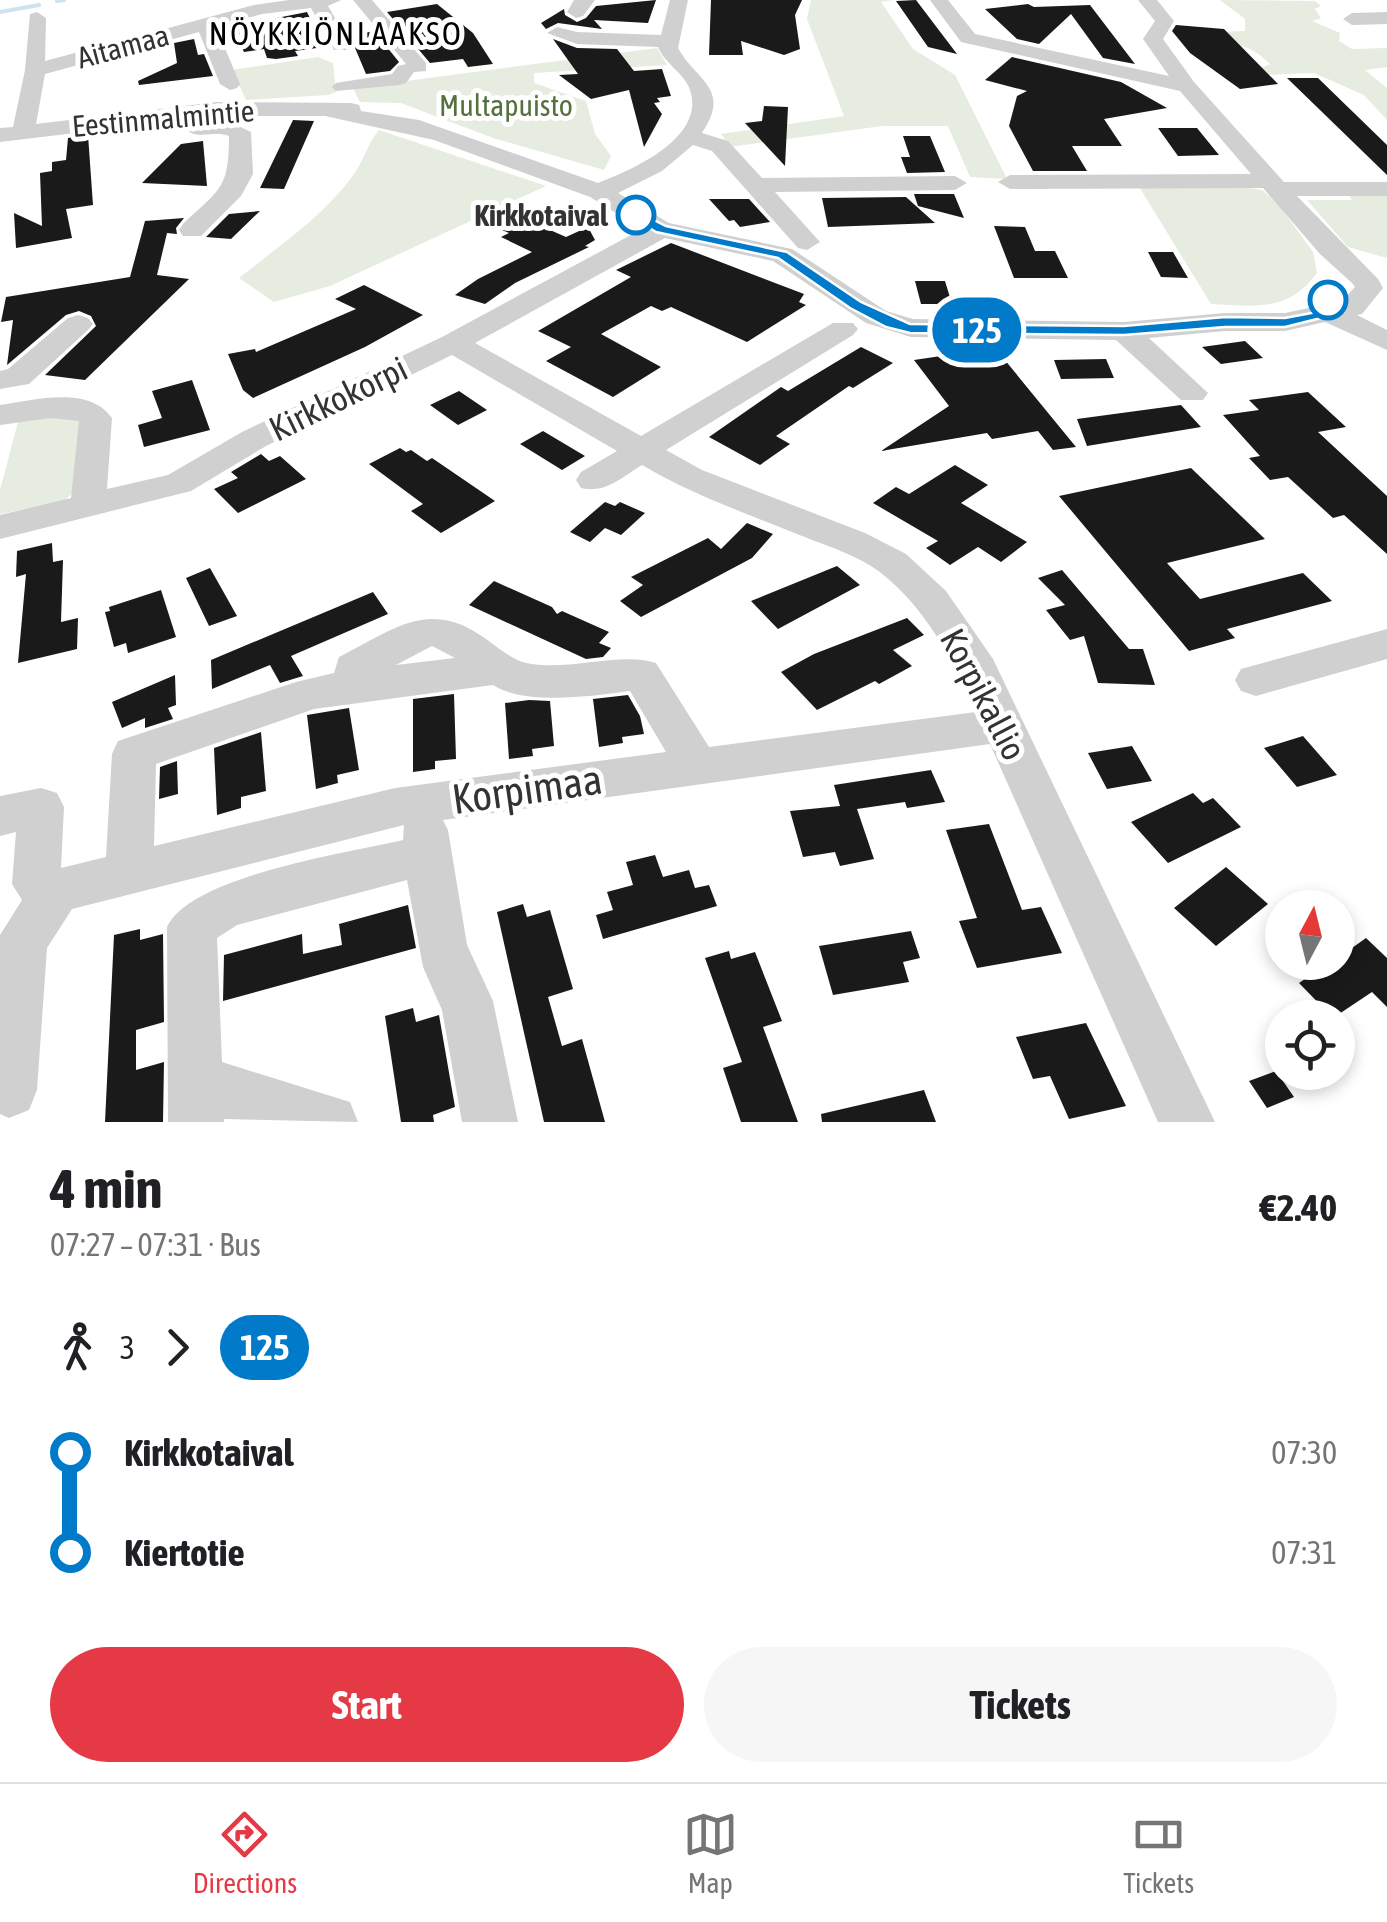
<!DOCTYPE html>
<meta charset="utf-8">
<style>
body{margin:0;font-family:"Asap Condensed",sans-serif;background:#f6f6f6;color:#202124;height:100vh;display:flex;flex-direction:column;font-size:38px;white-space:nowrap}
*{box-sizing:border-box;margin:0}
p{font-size:32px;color:#757577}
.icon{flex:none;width:55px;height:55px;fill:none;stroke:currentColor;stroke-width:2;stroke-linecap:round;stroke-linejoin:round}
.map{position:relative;height:1122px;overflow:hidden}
.drawer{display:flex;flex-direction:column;background:#fff;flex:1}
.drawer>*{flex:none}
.badge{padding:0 20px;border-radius:32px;font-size:35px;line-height:65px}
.needle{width:65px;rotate:7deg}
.tools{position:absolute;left:1265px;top:890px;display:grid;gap:20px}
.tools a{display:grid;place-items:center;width:90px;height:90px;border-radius:50%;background:#fff;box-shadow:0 5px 15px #0003;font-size:50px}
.map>.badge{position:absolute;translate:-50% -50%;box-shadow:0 0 0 5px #fff}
.legs{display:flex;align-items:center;gap:15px;height:110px;padding:0 50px;font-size:32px}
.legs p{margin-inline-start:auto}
.head{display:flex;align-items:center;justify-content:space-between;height:170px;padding:0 50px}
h1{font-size:55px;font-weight:700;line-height:75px}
.button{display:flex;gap:20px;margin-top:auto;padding:20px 50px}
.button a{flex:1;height:115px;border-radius:60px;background:#e63946;color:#fff;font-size:40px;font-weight:700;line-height:115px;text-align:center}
.button a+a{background:#f6f6f6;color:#202124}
ul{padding:0 50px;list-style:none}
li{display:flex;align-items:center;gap:35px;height:100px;font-size:38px}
li i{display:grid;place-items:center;width:15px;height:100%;margin:0 12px;background:currentColor}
li i::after{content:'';width:25px;height:25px;margin:-12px;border:8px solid;border-radius:50%;background:#fff}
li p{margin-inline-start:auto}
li:first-child i{background:linear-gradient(#0000 50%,currentColor 0)}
li:last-child i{background:linear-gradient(currentColor 50%,#0000 0)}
.tab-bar{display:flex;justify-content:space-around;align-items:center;height:140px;border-top:2px solid #e0e0e0;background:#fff;font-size:28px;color:#757577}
.tab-bar a{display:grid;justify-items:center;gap:5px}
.tab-bar .selected{color:#e63946}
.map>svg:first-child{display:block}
.green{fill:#e6ecdf}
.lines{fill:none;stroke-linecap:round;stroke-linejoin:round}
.stream{stroke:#cfe2ee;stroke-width:4}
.building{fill:#1a1a1a}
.minor{fill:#d0d0d0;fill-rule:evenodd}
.line-1{fill:#007ac9;stroke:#fff;stroke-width:2.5}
.stop-1-dot{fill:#fff;stroke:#007ac9;stroke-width:5}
.labels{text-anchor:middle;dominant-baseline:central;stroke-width:10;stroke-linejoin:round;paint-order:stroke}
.far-street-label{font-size:30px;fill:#333;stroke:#fff}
.far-park-label{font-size:30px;fill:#56703f;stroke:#fff}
.far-stop-label{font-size:30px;font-weight:bold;fill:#333;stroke:#fff;text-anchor:end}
.far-quarter-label{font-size:32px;letter-spacing:2.5px;fill:#000;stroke:#fff}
.street-label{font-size:35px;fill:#333;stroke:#fff}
.near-street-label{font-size:42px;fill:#333;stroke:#fff}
</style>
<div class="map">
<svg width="1387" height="1122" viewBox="0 0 1387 1122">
<rect width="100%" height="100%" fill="#fff"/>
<!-- green -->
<path class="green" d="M811,0H893L881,2L913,49L955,75L1007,179L970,177L948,126H882L730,147L721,134L844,116L807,19Z
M1220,0L1315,1L1321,6L1315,9L1321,18L1312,21L1340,33L1339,41L1352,49L1387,48V67L1365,70L1387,88V120L1364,95L1314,73L1263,75L1261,68L1270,64C1251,45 1235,42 1210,43L1217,32L1245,31V19Z
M657,48L667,65L534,73V83L586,101L595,134L611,156L604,170L493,138L401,103L360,102L353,88Z
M318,57L333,63L336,92L328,95L246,100L232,70Z
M379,130L546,186L330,286L274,302L239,278C279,246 327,214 356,171C365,157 368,143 379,130Z
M1138,185L1236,186L1262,190L1278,204L1313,252L1317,273C1289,312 1256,306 1211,304Z
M1348,194H1387V258L1348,247L1307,200H1352Z
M68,413L86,419L81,485L64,501L0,514V490L19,418Z"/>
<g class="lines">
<!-- stream -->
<path class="stream" d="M57,1L64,0
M0,12L39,5"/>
</g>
<!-- building -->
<path class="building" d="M656,0L648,23L594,20L602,29L558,23L546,29L541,23L564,9L565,15L577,22L586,18L596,6Z
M711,0H802L795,15L800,49L784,55L741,41L743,55H709Z
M916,0L957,54L928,47L896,1Z
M437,4L473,33L493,64L468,67L463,59L430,63L387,12Z
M1028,4L1034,7L1090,5L1135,64L1103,58L1071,14L1039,44L1017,39L985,9Z
M307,12L324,47L295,51L298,56L276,59L267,58L264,49L244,52L231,27Z
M1176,25L1224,29L1278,84L1240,89L1190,53L1172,31Z
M374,31L399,62L390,71L366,74L350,36Z
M194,39L198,55L204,54L213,76L139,85L138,81L177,63L174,43Z
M553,39L577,48L617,49L634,71L662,69L671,96L657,98L660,102L654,103L662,114L644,147L629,90L591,99L559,75L578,74Z
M1012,57L1121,82L1167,108L1104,119L1122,146H1072L1087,171H1033L1009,126L1017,96L1027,91L985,80Z
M1287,78H1318L1387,145V175Z
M764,106L788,107L785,166L745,123L762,121Z
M293,120L314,121L284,189L260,188Z
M1158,128H1197L1219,155L1178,156Z
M88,135L93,205L66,209L72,238L16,248L14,213L42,226L40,173L52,171V162L66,160L68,138Z
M903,136H930L945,172L907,173L901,157H910Z
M203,141L207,186L142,183L181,144Z
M914,194H954L964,218L918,206Z
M906,197L935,223L828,227L822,198Z
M709,199H749L770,222L740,227L734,220L729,221Z
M260,211L231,239L206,237L229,214Z
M184,218L176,228L177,234L167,233L157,275L189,279L85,380L45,375L96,326L91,316L79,311L66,315L7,365L13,320L1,322L6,297L130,277L145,221Z
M525,219L566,237L588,227L595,240L585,246L589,247L515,283L485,304L455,295L478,279L532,252L501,237L509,233L502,230Z
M994,226L1025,227L1035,251H1055L1068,278H1014Z
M671,243L804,294L799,302L806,305L747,342L671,307L662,311L651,306L601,334L661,367L613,397L546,361L571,347L538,331L631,277L616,270Z
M1148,252H1173L1188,278L1161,277Z
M915,281H945L952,304H921Z
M364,285L423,315L365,347L253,398L243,390L228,354L255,349L256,352L356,309L335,299Z
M1245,341L1263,358L1221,364L1202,347Z
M861,347L893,363L853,388L849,386L776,436L790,444L760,465L709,437L781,387L788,391Z
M995,348L1076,447L1053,450L1038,431L992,439L987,433L881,451L949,406L914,360Z
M1106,359L1114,378L1061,379L1054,360Z
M192,380L210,430L144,447L138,425L162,418L152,391Z
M459,391L487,410L458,425L430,405Z
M1308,392L1346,427L1318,432L1387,496V554L1344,515L1333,518L1288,477L1270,480L1249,458L1260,456L1223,415L1259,410L1249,400Z
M1181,405L1201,427L1087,446L1077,419Z
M543,431L585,456L562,470L520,444Z
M400,448L406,452L411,450L427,461L432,458L495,501L441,533L411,511L423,504L369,464Z
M261,454L269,461L280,456L306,479L238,513L214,489L238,478L231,472Z
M955,465L988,485L961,503L1027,542L1001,562L978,547L950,565L926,548L938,541L873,503L896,487L909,494Z
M1191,468L1265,539L1167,563L1200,599L1303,573L1332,601L1227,629L1235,638L1189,651L1059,496Z
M605,502L615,506L620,502L645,513L621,535L605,528L590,542L570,532Z
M747,523L773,534L752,558L641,617L620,601L643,585L631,577L708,538L721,549Z
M52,543L53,562L63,560L61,622L78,618L77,649L18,663L26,574L16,577L17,551Z
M837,566L860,585L778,629L751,601Z
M210,568L237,616L209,626L186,578Z
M1062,570L1129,649H1143L1155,685L1098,683L1084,636L1070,640L1046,610L1065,605L1038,578Z
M494,581L552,607L557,614L562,611L609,632L599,643L611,648L603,657L586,659L469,605Z
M161,590L176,637L128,653L126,643L114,647L105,612L110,611L109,607Z
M373,592L388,614L291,656L303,676L280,683L270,665L212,689L211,660Z
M907,618L924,635L893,650L912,666L879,684L875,681L817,710L781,672L814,654Z
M175,675L176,705L168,708L173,719L145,728V718L122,728L112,702Z
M454,694L456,759L435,761V769L413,772V699Z
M628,695L640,716L644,734L622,737L623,743L599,747L593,699Z
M529,700L550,701L554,746L532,749L533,756L509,759L505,703Z
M349,708L359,770L337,775L338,783L316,789L307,715Z
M261,732L266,791L241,797V808L217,815L214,748Z
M1303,736L1337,775L1297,787L1264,748Z
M1132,746L1152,781L1107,789L1088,753Z
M177,761L178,794L159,799L160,767Z
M931,770L945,802L907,808L905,802L857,809L874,859L840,866L835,852L803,857L790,811L840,806L834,785Z
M1193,793L1203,803L1213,798L1241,827L1168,863L1131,822Z
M989,824L1022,910L1041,907L1062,953L977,968L959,921L977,918L946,830Z
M655,855L663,877L689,870L695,888L709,885L717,906L603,939L596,915L613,910L607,892L633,885L626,862Z
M1226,867L1268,904L1216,946L1174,908Z
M523,904L527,917L550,910L573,989L548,997L562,1046L582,1039L605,1122H544L497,912Z
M408,905L416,948L223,1001L224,955L302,934L303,954L342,945L339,924Z
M140,929V940L163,934L164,1022L136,1030V1070L164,1062L163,1122H105L114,935Z
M911,931L920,958L903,962L909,982L833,995L819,946Z
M1366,938L1387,958V1007L1372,992L1333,1018L1299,983L1330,962H1338V958Z
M729,951L731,959L755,952L782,1021L763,1027L798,1122H741L723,1068L742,1062L705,958Z
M413,1008L416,1022L439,1015L455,1107L433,1115L434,1122H401L385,1016Z
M1086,1023L1126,1106L1069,1119L1050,1076L1033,1079L1016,1037Z
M1276,1071L1294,1097L1267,1108L1249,1081Z
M924,1090L936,1122H822L821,1114Z"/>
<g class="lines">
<!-- minor -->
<path class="minor" d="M289,0H341L328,6L351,46L348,50H334L311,8L262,14L216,27L240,84L237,88L230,90L220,84L199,32L45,74L36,124L217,102L351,103L359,105L361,111L419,120L598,183C632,170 706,138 690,90C685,74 665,64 658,47L577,44L547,33L557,27L577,32L661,35L670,0H688L678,48C696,81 732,88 702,133L728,141L762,178L955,176L967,183L955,190L775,192L820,242L807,250L798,248L712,151L693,145L662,171L618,193L669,223L792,249L886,311L913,319L1124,322L1225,313H1285L1342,301L1355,287L1352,283L1320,254L1263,188L1010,189L998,182L1010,175L1251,174L1180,91L961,42L930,0H948L975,34L1169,76L1143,39L1155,21L1138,0H1157L1174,21L1163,39L1194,82L1284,182H1387V196H1297L1378,279L1383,288L1362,314L1357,315L1387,330V350L1325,322L1285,331H1225L1149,338L1208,393L1203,400H1181L1116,340L911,337L866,323L773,261L665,238L475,343L641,436L833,323H853L858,329L853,335L666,450L702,470L865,533L906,554L946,591L993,659L1215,1122H1158L990,744L443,820L448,830L467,945L493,1001L518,1122H462L442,1010L423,967L407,880L237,925L217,938L222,1062L350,1102L358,1122L224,1119V1122H168L167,927C190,876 347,853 403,840L404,825L72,909L47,948L37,1090L29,1110L9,1118L0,1114V935L22,900L12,884L16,832L0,836V796L41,788L57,793L64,807L61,868L106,857L112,754L118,741L296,682L334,673L339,657C390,632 426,599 480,635C493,643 511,660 526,663C568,672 618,651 656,663L709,747L976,712C953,661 926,608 881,573C858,555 824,545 797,534C745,513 691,494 642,465C622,477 605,494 581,488L576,480L581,472L617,451L452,355L266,446L191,491L0,539V515L71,498L79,421L51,418L0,425V405C34,400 89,385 112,418L107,489L168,475L242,432L442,337L642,229L590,197L434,140L325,116H217L0,142V128L13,127L25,70L30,14L37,12L46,18L45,61L254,5ZM432,646L455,658L396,665ZM493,685C526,706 593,696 630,691L666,752L395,788L154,846L156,764L314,709Z
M353,0H372L426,63V71L414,72L406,83L399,85L336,91L332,87L336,83L392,74L398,66L406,64Z
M574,0H595L583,16L576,18L567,12Z
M1387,12V24L1352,25L1343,19L1352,13Z
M222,118L251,132L253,174L241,196L201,236H183L179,230L183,224C220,189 229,189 229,136C214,130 195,141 185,128L188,123Z
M78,315L88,318L93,324L88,330L29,384L0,389V371L8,369L68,318Z
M1387,629V659L1256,696L1241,691L1235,680L1241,669Z"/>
</g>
<!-- line-1 -->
<path class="line-1" d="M636,211L666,226L787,252L861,302L910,324L1124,326L1225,317L1285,318L1322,311L1320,300L1328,296L1335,300L1337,314L1285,327H1225L1124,335L910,333L886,327L850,308L778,258L656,232L632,217L630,215Z"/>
<!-- markers -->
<g class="stop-1-dot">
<circle cx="636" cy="215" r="18"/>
<circle cx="1328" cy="300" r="18"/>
</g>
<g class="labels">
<!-- far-street labels -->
<g class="far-street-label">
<text transform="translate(123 46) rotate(-15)">Aitamaa</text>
<text transform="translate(163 118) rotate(-5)">Eestinmalmintie</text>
</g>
<!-- far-park labels -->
<g class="far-park-label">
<text x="506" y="105">Multapuisto</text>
</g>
<!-- far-stop labels -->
<g class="far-stop-label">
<text x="608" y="215">Kirkkotaival</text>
</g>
<!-- far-quarter labels -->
<g class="far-quarter-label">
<text x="336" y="33">NÖYKKIÖNLAAKSO</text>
</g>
<!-- street labels -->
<g class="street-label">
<text transform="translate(338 398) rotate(-26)">Kirkkokorpi</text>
<text transform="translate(984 694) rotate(62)">Korpikallio</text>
</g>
<!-- near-street labels -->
<g class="near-street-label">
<text transform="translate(527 789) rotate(-8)">Korpimaa</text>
</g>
</g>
</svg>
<div class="tools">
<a><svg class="needle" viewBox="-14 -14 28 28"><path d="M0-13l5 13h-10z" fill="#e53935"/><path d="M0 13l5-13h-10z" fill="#757577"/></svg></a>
<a><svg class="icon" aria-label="locate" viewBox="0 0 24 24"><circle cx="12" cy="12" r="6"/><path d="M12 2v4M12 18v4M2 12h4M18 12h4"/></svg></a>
</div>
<b class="badge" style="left:977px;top:330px;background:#007ac9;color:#fff">125</b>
</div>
<section class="drawer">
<div class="head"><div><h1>4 min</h1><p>07:27 – 07:31 · Bus</p></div><b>€2.40</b></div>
<div class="legs"><svg class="icon" aria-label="walk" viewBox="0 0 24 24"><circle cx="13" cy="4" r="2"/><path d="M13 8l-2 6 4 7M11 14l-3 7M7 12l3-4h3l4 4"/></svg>3<svg class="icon" aria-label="forward" viewBox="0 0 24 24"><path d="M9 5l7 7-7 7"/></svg><b class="badge" style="background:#007ac9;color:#fff">125</b></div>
<ul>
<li><i style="color:#007ac9"></i><b>Kirkkotaival</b><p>07:30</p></li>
<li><i style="color:#007ac9"></i><b>Kiertotie</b><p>07:31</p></li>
</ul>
<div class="button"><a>Start</a><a>Tickets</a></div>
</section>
<nav class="tab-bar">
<a class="selected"><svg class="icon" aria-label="directions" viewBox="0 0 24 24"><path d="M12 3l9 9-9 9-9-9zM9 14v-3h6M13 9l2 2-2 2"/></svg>Directions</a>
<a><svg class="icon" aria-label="map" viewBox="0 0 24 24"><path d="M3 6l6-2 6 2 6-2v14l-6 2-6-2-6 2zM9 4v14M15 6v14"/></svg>Map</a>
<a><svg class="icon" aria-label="tickets" viewBox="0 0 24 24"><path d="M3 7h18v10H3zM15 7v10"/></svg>Tickets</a>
</nav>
